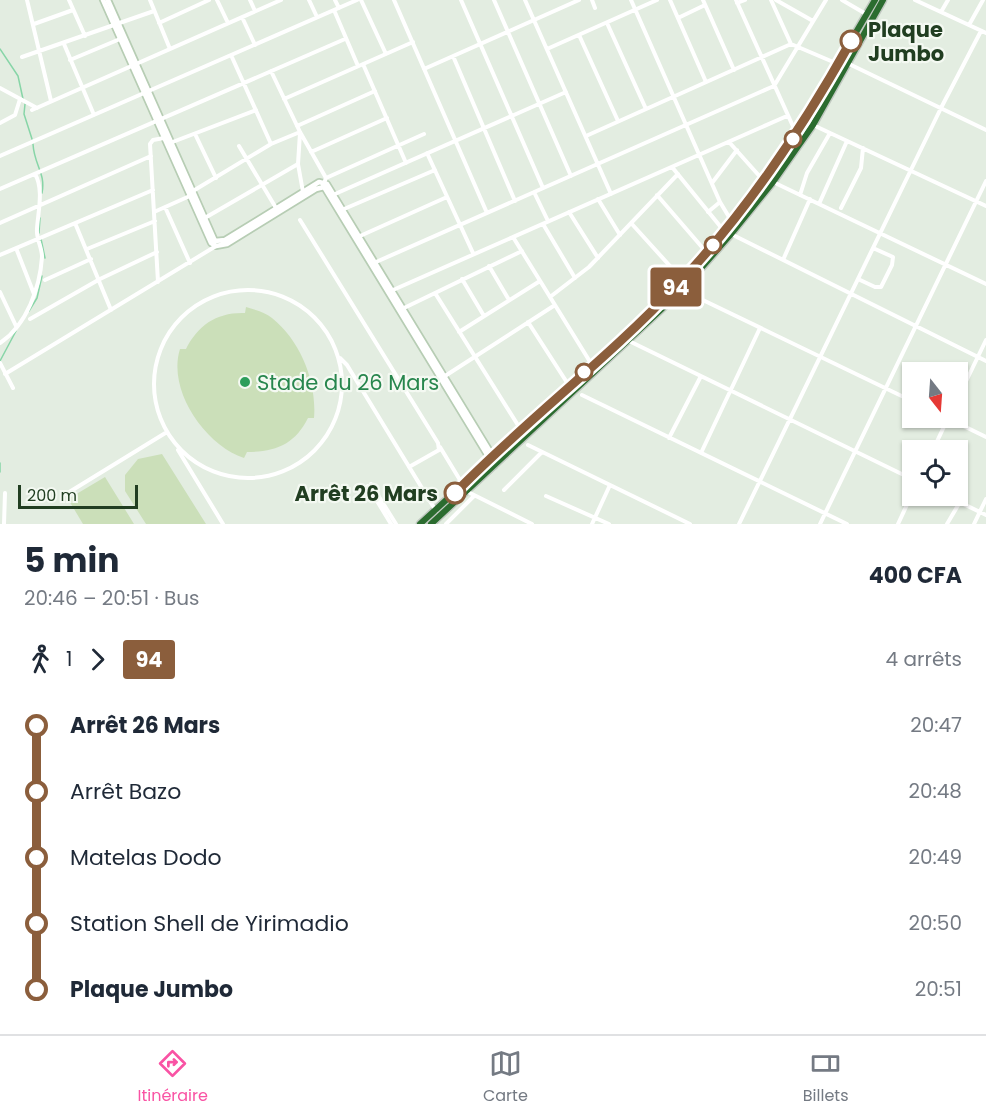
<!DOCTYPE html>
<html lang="fr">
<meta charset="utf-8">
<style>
body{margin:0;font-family:Poppins,sans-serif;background:#f6f6f7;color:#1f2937;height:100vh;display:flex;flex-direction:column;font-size:22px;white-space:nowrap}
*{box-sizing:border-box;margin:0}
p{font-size:20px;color:#747a83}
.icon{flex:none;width:33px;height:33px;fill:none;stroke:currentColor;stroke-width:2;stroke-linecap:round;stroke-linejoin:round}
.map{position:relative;height:524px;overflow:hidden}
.drawer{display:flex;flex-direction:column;background:#fff;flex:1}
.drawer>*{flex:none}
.badge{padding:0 12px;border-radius:4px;font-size:21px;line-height:39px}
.needle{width:39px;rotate:163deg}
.fabs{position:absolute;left:902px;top:362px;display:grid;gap:12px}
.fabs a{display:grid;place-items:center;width:66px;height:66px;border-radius:0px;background:#fff;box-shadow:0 2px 4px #0004;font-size:30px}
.scale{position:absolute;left:18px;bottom:15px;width:120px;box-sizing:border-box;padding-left:6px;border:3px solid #213e21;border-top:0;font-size:16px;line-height:21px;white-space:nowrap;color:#213e21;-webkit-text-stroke:4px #f4f9f2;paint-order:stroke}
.map>.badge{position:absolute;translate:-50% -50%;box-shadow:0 0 0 3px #fff}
.legs{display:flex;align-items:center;gap:9px;height:66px;padding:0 24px;font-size:20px}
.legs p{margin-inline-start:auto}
.head{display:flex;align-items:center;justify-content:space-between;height:102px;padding:0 24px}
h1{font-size:33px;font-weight:700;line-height:45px}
ul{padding:0 24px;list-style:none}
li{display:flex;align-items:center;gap:21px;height:66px;font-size:22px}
li i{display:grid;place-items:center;width:9px;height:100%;margin:0 8px;background:currentColor}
li i::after{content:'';width:15px;height:15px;margin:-8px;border:4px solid;border-radius:50%;background:#fff}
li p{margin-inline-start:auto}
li:first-child i{background:linear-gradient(#0000 50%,currentColor 0)}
li:last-child i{background:linear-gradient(currentColor 50%,#0000 0)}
.menu{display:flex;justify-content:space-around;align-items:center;height:84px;border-top:2px solid #e0e1e3;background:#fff;font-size:16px;color:#747a83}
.menu a{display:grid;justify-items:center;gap:3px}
.menu .on{color:#f953a4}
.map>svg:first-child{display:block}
.green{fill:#cbdfb9}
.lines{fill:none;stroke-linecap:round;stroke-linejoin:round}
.stream{stroke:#87d5a7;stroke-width:1.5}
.secondary-casing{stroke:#b7cdb4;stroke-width:8}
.highway-casing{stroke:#c1c9c1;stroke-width:9}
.street{stroke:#fff;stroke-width:4}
.secondary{stroke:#fff;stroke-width:4.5}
.highway{stroke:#2b6c2f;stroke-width:6}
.line-1-casing{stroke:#fff;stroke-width:14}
.line-1{stroke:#8b5e3c;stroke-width:9}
.stop-1-dot{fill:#fff;stroke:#8b5e3c;stroke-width:3}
.leisure-dot{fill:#2e9e5b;stroke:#f4f9f2;stroke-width:2}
.labels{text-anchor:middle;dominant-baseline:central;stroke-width:4.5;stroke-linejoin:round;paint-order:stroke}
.stop-label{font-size:21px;font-weight:bold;fill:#213e21;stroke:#f4f9f2;text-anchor:start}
.leisure-label{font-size:21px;fill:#27864d;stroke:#f4f9f2;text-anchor:start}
</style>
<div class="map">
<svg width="986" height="524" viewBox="0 0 986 524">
<rect width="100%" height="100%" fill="#e3ede1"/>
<!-- green -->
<path class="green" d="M246,307C255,310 265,312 272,318C301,341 317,383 314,418H308C295,444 276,452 247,452L244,458C205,445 167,390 180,349H186C198,325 217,312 245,313Z
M162,454L206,524H146L125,491V475L138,459Z
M105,477L134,524H83L68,499Z"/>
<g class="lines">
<!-- stream -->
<path class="stream" d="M0,49L18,76L23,99
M25,104L24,114L32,139
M33,144C34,165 46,173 42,193
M39,233L40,218
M41,239L45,258
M29,311L37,298L42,276
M0,361L16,331
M0,463V472"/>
<defs>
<path id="secondary" d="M103,0L211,243L216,246L227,244L316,189L324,187L494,466
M108,0L215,241L225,240L319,182L327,184L494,458"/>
<path id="highway" d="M420,524L623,338L707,253L796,134L875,0
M431,524L682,290L731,234L773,182L813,125L883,0"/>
</defs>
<!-- secondary casing -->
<use href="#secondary" class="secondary-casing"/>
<!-- highway casing -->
<use href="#highway" class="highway-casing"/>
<!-- street -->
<path class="street" d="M27,0L51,101
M69,0L85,36
M150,0L170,49
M217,0L228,23
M250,0L255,11
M309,0L317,17
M335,0L339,8
M361,0L386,54
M394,0L487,213
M461,0L543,188
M494,0L571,176
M525,0L611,194
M592,0L595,8
M631,0L720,202L708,212
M670,0L706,82
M703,0L734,70
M736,0L796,133
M771,0L791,44L845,67
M776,0L813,21
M842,0L866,14
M915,0L986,33
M737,3L745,0
M334,10L358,66
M941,12L948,0
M242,17L255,45
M678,18L705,5
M159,23L209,0
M607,23L646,109
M34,24L73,10
M969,25L983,0
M579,35L618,121
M64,44L94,115
M547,49L657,0
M231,55L271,144
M453,56L515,201
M22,57L154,11
M70,60L120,39
M847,63L986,130
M363,64L406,163
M424,69L579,0
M271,71L300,132L326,178
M0,88L37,108
M284,99L413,42
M32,110L281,0
M0,123L15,115L20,99
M813,125L986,206
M297,126L375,91
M300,133L298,164L303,192
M196,136L216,178
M586,136L791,44
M729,142L762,179
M170,143L256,110
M239,146L276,208
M311,152L387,118
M427,153L473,253
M0,156L357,0
M672,167L724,231
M773,182L986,284
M712,183L737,150
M323,186L326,178L424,134
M0,189L345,39
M193,191L271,144L300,132
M534,192L548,221
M335,194L566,92
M657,195L707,253
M800,195L807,173L830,133
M598,199L620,235
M720,202L732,222
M819,204L847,141
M165,207L190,263
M841,208L861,168L863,148
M344,209L435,170
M154,212L192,195
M569,212L598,258
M203,219L298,164
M300,220L438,443L439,450L409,467
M0,223L151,156
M75,223L111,310
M631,223L679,276
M543,224L575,278
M360,236L447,197
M735,236L986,361
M513,237L592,365
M16,248L34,294
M87,249L155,221
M0,255L153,190
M783,260L810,199
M376,262L774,86L826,0
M489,266L509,300
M462,279L484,316
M858,279L875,287H881L892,265L893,257L873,248
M45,280L91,259
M158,282L150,144L153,140L164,138
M393,290L787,116
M682,290L912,401
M154 384a94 94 0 1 1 188 0a94 94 0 1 1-188 0Z
M0,292L16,326
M435,293L521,430
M550,297L589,267L678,174
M404,308L522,251
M30,319L100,279L157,252
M528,322L566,381
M459,332L540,281
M629,341L912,479
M0,343C27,325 40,287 42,257C42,247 36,239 37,229C38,212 44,189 35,174
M340,358L347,365L436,511
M0,363L13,388
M5,374L216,246
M445,376L555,305
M582,395L847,524
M957,400L986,340
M945,417L986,437
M669,438L701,376
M528,445L690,524
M440,447L463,485
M178,450L223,524
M933,450L948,418
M701,453L760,328
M371,484L396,524
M368,486L391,524
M504,490L542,452
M468,492L532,524
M66,494L167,432
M945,495L986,515
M546,496L609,524
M4,524L5,493
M446,524L474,496
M592,524L610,485
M739,524L941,108L981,31
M820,524L986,181
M898,524L912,494
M947,524L960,502
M974,524L986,499"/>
<!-- secondary -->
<use href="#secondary" class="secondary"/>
<!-- highway -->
<use href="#highway" class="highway"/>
</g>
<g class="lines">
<defs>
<path id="line-1" d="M455,493C526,420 608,359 677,285C747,212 802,129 851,41"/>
</defs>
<!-- line-1 casing -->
<use href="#line-1" class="line-1-casing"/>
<!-- line-1 -->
<use href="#line-1" class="line-1"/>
</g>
<!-- markers -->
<g class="stop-1-dot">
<circle cx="851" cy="41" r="10"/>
<circle cx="793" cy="139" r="8"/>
<circle cx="713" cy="245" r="8"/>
<circle cx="584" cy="372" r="8"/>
<circle cx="455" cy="493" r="10"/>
</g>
<circle class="leisure-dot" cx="245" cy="382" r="6"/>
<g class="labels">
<!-- stop labels -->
<g class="stop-label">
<text x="868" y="29">Plaque<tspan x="868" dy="24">Jumbo</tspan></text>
<text x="438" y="493" text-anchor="end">Arrêt 26 Mars</text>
</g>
<!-- leisure labels -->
<g class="leisure-label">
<text x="257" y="382">Stade du 26 Mars</text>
</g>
</g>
</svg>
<div class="fabs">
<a><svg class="needle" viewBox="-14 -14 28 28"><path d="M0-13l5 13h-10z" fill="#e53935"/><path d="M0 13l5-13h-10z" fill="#747a83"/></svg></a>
<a><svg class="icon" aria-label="locate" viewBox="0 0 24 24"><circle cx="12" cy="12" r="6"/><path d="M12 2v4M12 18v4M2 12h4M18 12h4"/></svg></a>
</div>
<div class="scale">200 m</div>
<b class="badge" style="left:676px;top:287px;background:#8b5e3c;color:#fff">94</b>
</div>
<section class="drawer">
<div class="head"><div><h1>5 min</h1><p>20:46 – 20:51 · Bus</p></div><b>400 CFA</b></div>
<div class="legs"><svg class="icon" aria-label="walk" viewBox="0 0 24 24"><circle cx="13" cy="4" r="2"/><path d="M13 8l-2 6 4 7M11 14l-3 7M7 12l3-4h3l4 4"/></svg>1<svg class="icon" aria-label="forward" viewBox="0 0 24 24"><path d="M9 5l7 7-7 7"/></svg><b class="badge" style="background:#8b5e3c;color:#fff">94</b><p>4 arrêts</p></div>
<ul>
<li><i style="color:#8b5e3c"></i><b>Arrêt 26 Mars</b><p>20:47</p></li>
<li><i style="color:#8b5e3c"></i><span>Arrêt Bazo</span><p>20:48</p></li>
<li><i style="color:#8b5e3c"></i><span>Matelas Dodo</span><p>20:49</p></li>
<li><i style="color:#8b5e3c"></i><span>Station Shell de Yirimadio</span><p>20:50</p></li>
<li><i style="color:#8b5e3c"></i><b>Plaque Jumbo</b><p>20:51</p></li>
</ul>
</section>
<nav class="menu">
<a class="on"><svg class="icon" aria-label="directions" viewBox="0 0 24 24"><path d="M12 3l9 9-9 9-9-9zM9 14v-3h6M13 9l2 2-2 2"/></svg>Itinéraire</a>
<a><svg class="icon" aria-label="map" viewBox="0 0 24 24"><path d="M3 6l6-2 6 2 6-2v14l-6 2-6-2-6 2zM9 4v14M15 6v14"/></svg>Carte</a>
<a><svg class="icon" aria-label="tickets" viewBox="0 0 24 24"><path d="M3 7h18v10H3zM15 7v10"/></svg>Billets</a>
</nav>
